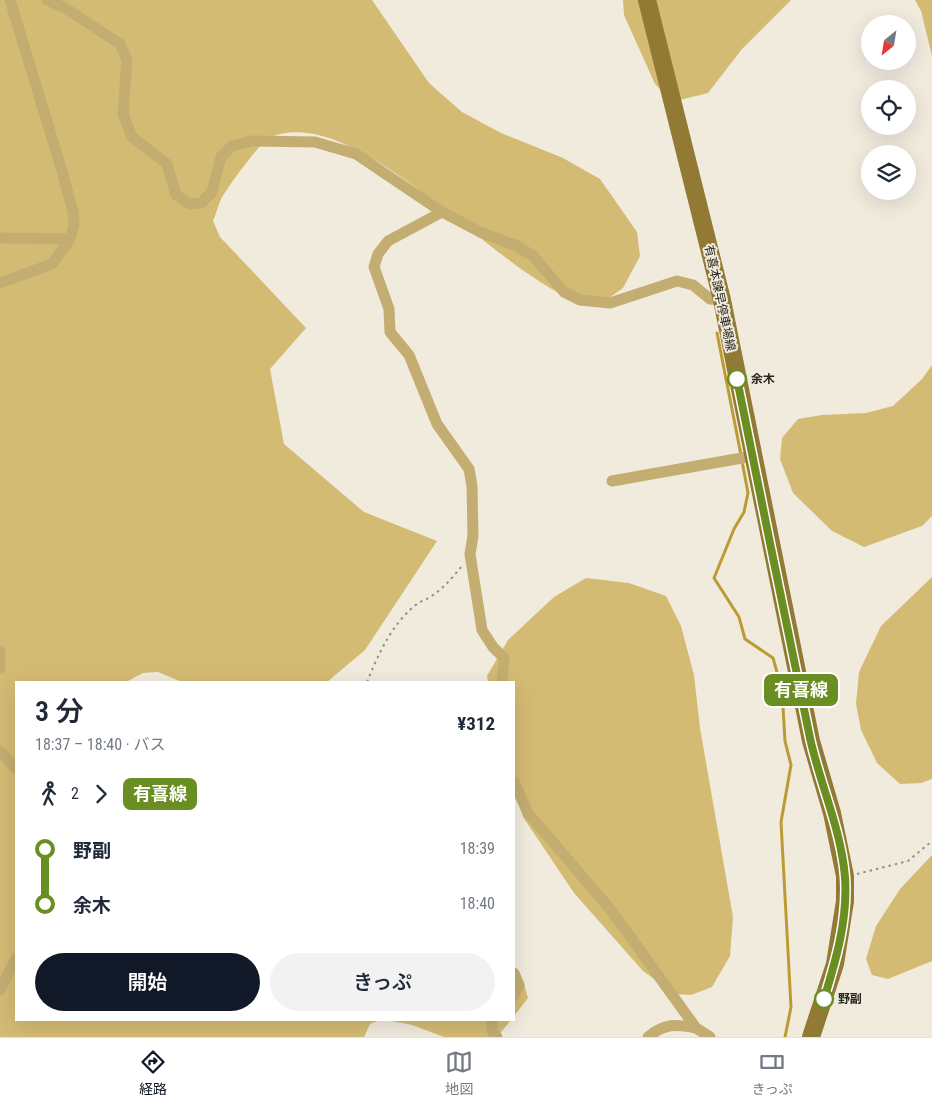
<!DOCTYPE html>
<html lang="ja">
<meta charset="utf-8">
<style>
body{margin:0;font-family:"Roboto Condensed","Noto Sans JP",sans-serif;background:#f2f2f3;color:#1f2937;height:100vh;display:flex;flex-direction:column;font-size:19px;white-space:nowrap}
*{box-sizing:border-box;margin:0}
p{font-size:16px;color:#747a83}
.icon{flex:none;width:28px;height:28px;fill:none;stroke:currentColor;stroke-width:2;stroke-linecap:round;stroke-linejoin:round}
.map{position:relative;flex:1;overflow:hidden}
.panel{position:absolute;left:15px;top:681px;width:500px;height:340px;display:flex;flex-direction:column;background:#fff;border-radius:0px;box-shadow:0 5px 20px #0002}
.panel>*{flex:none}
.badge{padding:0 10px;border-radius:8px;font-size:18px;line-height:32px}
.needle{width:32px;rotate:210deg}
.fabs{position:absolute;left:861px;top:15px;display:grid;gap:10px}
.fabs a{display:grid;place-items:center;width:55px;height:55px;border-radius:50%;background:#fff;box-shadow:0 5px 20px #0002;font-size:25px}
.map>.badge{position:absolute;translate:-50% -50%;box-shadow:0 0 0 2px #fff}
.legs{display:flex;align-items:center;gap:8px;height:55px;padding:0 20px;font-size:16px}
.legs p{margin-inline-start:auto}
.overview{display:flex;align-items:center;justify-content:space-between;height:85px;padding:0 20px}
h1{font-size:28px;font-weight:600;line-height:38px}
.action{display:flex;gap:10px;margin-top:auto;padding:10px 20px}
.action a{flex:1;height:58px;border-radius:30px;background:#111827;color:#fff;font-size:20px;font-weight:600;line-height:58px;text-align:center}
.action a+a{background:#f2f2f3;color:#1f2937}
ul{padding:0 20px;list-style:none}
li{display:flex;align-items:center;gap:18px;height:55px;font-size:19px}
li i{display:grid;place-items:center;width:8px;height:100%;margin:0 6px;background:currentColor}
li i::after{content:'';width:12px;height:12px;margin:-6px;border:4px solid;border-radius:50%;background:#fff}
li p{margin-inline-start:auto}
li:first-child i{background:linear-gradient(#0000 50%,currentColor 0)}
li:last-child i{background:linear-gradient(currentColor 50%,#0000 0)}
.tabs{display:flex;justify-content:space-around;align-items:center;height:70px;border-top:1px solid #e0e1e3;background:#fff;font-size:14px;color:#747a83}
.tabs a{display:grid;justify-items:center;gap:2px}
.tabs .current{color:#111827}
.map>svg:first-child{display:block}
.green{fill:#d4bb74}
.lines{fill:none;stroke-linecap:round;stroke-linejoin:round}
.stream{stroke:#bd9b34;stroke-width:3}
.path{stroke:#939086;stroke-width:2;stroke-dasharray:2.5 4;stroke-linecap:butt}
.street{stroke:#c3ad71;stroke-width:11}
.primary{stroke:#927a34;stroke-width:18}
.line-1-casing{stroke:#fff;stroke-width:11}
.line-1{stroke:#6b8e23;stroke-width:8}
.stop-1-dot{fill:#fff;stroke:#6b8e23;stroke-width:2.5}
.labels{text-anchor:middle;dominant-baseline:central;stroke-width:4;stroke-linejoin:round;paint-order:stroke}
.street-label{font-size:12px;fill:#282621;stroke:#f0ebdd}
.stop-label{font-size:12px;font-weight:bold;fill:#282621;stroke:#f0ebdd;text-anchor:start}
</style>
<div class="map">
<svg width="932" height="1037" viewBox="0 0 932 1037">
<rect width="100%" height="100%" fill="#f0ebdd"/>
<!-- green -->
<path class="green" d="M0,0H372L429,83L462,112L501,133L563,158L600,179L637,232L640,256L623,288L599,305C592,304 583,303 577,301C493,271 359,102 270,137C261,141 227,188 221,199C218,206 216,214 213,221L220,237L306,328L270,369L284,444L364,512L437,541L365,650L327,682H182L158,672L143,673L126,682H16V1020H380L370,1024L364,1037H0Z
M623,0H791L742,49L708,93L672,102L655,84L624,15Z
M915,0H932V56L921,11Z
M932,365V516L922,526L864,547L832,531L793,493L780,459L782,438L798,419L822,415L866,413L893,406L922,379Z
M932,577V779L921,783L900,784L877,763L861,730L856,704L859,672L881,626Z
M586,578L629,583L666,596L681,626L694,675L700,728L733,917L730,956L712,987L691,995L675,994L643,971L574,893L523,817L514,786V682H488L487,676L508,640L554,597Z
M932,855V961L888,979L872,975L866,959L876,926L900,889Z
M514,978L524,984L528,998L514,1016Z
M387,1020H511L497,1037H444L412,1025Z"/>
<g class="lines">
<!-- stream -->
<path class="stream" d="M717,333L741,455
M742,461L748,493L744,512L734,529L714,578L739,617L745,639L773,658L782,690L785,741L791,765L781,822L791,1007L785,1037"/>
<!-- path -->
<path class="path" d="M367,682C378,655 392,623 417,604C421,601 426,600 430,597C443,589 452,578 461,567
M857,874L908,861L932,841"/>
<!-- street -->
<path class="street" d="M47,0L65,8L120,44L127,60L123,114L132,137L167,164L176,195L189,204L201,203L212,192L221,157L232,146L251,141L315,142L356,154L442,212L480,232L517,246L533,256L564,292L580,300L610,303L677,281L693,285L710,299L722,300
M442,212L388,241L378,254L374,267L389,309L390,332L409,355L437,424L469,469L472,486L473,536L470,554L482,630L493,647L504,658L502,682
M0,238L70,239
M0,283L52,264L70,239L74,226L73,212L62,171L10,0
M612,481L753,456
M0,651V668
M0,751L16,769
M514,782L528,813L611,910L696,1028L710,1037
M514,973L519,985L514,996
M0,990L16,958
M492,1020V1031L497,1037
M648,1037C665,1023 676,1024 696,1028"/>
<!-- primary -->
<path class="primary" d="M647,0L722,300L811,741L832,813L845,876V901L835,964L811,1037"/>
</g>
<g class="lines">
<defs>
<path id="line-1" d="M737,379C761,499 785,618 810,738C820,784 841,829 845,877C848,919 836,960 824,999"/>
</defs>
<!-- line-1 casing -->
<use href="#line-1" class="line-1-casing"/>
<!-- line-1 -->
<use href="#line-1" class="line-1"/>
</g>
<!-- markers -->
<g class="stop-1-dot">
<circle cx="737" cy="379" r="9"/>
<circle cx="824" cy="999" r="9"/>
</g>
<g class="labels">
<!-- street labels -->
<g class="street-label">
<text transform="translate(720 298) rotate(78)">有喜本諫早停車場線</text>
</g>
<!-- stop labels -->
<g class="stop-label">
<text x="751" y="379">余木</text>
<text x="838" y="999">野副</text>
</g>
</g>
</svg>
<div class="fabs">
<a><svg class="needle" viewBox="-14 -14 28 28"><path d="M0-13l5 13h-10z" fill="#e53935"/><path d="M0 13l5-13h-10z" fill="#747a83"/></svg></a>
<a><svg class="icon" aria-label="locate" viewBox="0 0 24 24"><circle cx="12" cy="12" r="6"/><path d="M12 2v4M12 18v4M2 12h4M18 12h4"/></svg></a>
<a><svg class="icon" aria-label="layers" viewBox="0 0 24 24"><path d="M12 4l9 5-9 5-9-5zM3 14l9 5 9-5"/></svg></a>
</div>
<b class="badge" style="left:801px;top:690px;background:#6b8e23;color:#fff">有喜線</b>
<section class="panel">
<div class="overview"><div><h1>3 分</h1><p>18:37 – 18:40 · バス</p></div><b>¥312</b></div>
<div class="legs"><svg class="icon" aria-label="walk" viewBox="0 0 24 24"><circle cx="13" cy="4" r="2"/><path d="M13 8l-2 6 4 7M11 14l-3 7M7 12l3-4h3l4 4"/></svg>2<svg class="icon" aria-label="forward" viewBox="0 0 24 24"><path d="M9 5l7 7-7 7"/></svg><b class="badge" style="background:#6b8e23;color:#fff">有喜線</b></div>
<ul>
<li><i style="color:#6b8e23"></i><b>野副</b><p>18:39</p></li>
<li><i style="color:#6b8e23"></i><b>余木</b><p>18:40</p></li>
</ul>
<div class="action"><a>開始</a><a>きっぷ</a></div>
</section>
</div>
<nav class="tabs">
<a class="current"><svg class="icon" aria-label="directions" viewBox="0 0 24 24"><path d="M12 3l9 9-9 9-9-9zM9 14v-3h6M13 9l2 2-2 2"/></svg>経路</a>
<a><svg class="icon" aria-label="map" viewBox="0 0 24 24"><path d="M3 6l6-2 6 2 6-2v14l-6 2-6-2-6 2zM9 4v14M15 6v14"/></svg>地図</a>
<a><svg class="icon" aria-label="tickets" viewBox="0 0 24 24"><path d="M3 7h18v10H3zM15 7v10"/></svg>きっぷ</a>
</nav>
